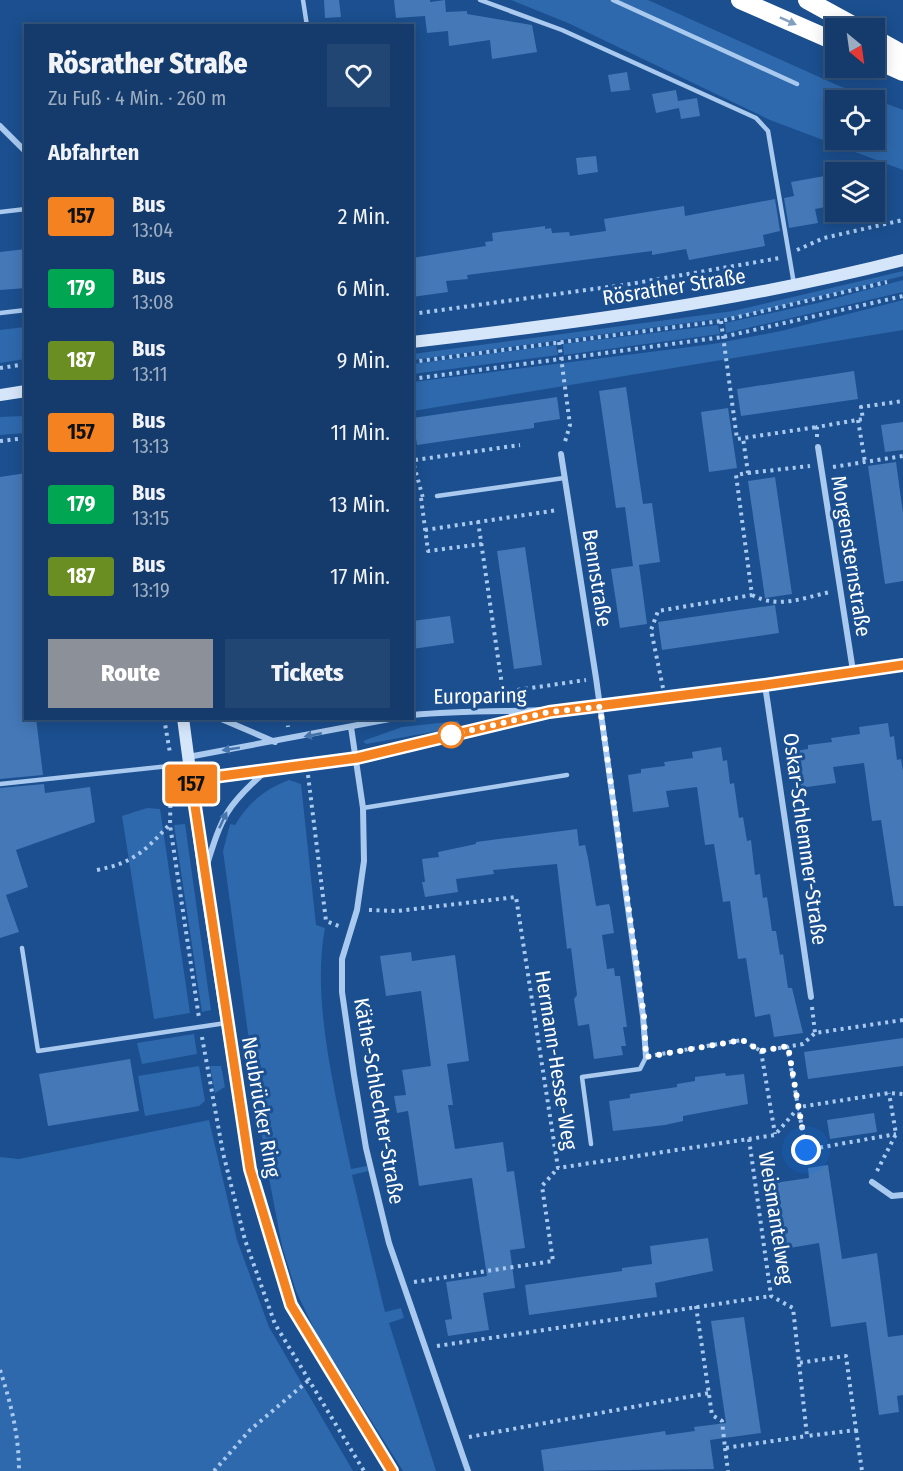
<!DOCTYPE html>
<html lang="de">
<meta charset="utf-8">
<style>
body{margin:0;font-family:"Fira Sans Condensed",sans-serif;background:#214673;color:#f1f3f6;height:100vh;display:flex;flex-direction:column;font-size:22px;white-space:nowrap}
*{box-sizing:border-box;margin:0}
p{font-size:20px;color:#9dadc1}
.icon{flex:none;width:33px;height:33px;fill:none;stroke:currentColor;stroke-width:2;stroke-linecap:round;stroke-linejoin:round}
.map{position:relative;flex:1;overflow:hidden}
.drawer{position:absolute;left:24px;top:24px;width:390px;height:696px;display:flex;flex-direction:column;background:#143b6b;border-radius:0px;box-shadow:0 3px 15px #0003,0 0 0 2px #33557e}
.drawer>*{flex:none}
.badge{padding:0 12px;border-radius:4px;font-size:21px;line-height:39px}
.needle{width:39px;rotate:151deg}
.fabs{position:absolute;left:825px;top:18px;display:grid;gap:12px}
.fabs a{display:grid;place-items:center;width:60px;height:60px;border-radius:0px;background:#143b6b;box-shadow:0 3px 15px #0003,0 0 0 2px #33557e;font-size:30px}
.you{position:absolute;width:30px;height:30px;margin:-15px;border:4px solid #fff;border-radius:50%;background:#1a73e8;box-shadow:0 0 0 9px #1a73e833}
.map>.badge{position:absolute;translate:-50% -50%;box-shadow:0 0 0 3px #fff}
h2{padding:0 24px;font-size:22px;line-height:54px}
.round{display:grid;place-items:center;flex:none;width:63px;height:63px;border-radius:0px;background:#214673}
.headline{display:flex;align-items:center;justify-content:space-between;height:102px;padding:0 24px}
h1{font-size:28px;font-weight:800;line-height:45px}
.button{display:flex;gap:12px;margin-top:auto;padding:12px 24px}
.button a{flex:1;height:69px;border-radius:0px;background:#8c9099;color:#fff;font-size:24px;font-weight:800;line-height:69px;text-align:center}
.button a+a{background:#214673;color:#f1f3f6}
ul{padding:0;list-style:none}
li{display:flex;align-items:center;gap:18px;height:72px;padding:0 24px}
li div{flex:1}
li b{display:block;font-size:22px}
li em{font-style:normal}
li .badge{min-width:66px;font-weight:700;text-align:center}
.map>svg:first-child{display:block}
.green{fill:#2e69ad;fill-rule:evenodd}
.building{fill:#4478b7}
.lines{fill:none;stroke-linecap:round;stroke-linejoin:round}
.path{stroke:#a9c9ee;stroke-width:4;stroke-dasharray:3 4.5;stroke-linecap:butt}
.service{stroke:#a9c9ee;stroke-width:4.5}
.minor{stroke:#a9c9ee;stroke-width:6}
.secondary{stroke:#d6e6fa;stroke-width:12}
.motorway{stroke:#fff;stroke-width:18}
.oneway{fill:#829ec1}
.oneway2{fill:#4674ac}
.line-casing{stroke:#fff;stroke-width:14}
.line{stroke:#f58220;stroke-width:9}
.walk{stroke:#fff;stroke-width:6;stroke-dasharray:0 10.8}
.stop-dot{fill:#fff;stroke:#f58220;stroke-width:3}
.labels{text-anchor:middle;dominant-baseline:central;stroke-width:6;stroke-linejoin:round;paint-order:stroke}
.street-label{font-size:21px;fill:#fff;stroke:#1b4f8f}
</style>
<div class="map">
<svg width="903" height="1471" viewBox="0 0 903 1471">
<rect width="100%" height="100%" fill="#1b4f8f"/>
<!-- green -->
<path class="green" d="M511,0H648L837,85L903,110V170L770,120L568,23ZM836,100H874V140H836Z
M903,271V276L739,316L413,360V354L733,311Z
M903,280V292L726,333L725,323L818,303Z
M903,300V330L413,411V382L713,344L781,331Z
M718,325L720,334L564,355L563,344Z
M25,327V359L0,363V330Z
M556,345L558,355L413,374V364Z
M25,416V433L0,435V417Z
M458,721L460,725L449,729L366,744L363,741L402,727Z
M289,780L301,784L316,925L325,928C311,1001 336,1096 351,1169L367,1166L368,1171L352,1175L385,1312L401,1308L404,1318L389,1323L436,1471H403L317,1335L296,1291L282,1246L265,1157L223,851L230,824L235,825C248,803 265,789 289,780Z
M147,808L160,809L190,1013L154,1019L122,816Z
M185,824L211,1010L202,1012L174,825Z
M194,1034L197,1054L142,1064L137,1043Z
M199,1066L205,1101L199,1106L145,1116L138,1076Z
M210,1066H221L225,1087L215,1093Z
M209,1120L237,1240L269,1327L353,1471H0V1157L19,1159Z"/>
<!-- building -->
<path class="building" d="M324,0H339L341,17L325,18Z
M394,0H430V2L445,0L446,12L467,11V14L532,25L537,52L492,59L490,40L449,46L448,31L427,33L425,16L396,18Z
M627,72L630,90L611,92L608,75Z
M676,90L678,101L697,98L700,116L681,119L679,108L656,113L652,94Z
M596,156L598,172L578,175L576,158Z
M836,174V205L815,209L818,223L789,228L784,198L794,196L791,182Z
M775,199L780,231L763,235L765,246L689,260L686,249L652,255V251L467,275L468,279L446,281L448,292L412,297V258L486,246L485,242L493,241L492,233L545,226V229L551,228L552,233L569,232L570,236L606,231L604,219L684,206L685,216Z
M26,249V288L0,290V252Z
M854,371L858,399L741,416L737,389Z
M626,387L643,504L652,503L660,562L639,565L647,624L620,628L611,569L633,566L625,507L616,508L599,391Z
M557,397L560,419L534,423V428L417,445L413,418Z
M728,408L737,468L709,472L701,412Z
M903,422V450L885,452L881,425Z
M896,462L903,513V581L885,584L868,466Z
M26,473V718H36L43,775L0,779V477Z
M775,477L792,594L765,598L748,481Z
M525,547L542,665L514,669L497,551Z
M775,605L779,633L662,650L658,622Z
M450,616L454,643L412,649V621Z
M888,723L890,737L894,736L897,760L901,759L903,771V906H894L881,820L872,821L864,763L833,767L836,783L800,788L795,751L808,749V745L832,742L831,738L860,734L859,727Z
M721,747L723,761L727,760L730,784L734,783L739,818L743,817L747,841L751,840L755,875L760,874L763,898L767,897L772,931H776L780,955L783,954L788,988H792L803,1033L774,1037L770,1014L755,1017L746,958L738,959L730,901L723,902L714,844L705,845L697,787L666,791L669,807L633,812L628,775L641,773V769L665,766L664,762L693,758L692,752Z
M44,784L45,793L90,787L95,822L16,850L28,887L6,895L19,932L0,938V788Z
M577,829L579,846L585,845L588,858L596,906L609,904L610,907L614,933L602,935L607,969L614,968L615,976H620L627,1027H623L626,1046H621L623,1055L594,1059L589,1024L578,1026L574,999L577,995L571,948L567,949L557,864L493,870L494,874L456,879L458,892L425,897L422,882H425L422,859L439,857L438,852L476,844V842Z
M411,952L412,961L455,955L469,1061L447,1064L453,1105H448L455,1149L503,1142L507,1172L514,1171L525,1248L510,1250L515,1288L483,1293L489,1330L448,1336L445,1320L452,1319L446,1282L487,1276L472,1178L419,1186L408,1111L397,1113L394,1096L406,1095L402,1070L431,1066L421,991L386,996L380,956Z
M903,1038V1066L808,1079L804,1052Z
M130,1059L139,1111L48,1126L39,1074Z
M725,1073L726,1076L744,1074L748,1104L683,1116V1121L665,1125L613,1131L609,1101L630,1098V1094L677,1087V1084L695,1081V1077Z
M874,1113L877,1132L830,1139L827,1120Z
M828,1165L842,1259L877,1253L888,1337L903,1335V1395L897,1396L899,1412L879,1415L866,1322L831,1327L819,1243L784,1249L774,1183L809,1178L808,1168Z
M708,1238L713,1271L655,1283L657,1297L529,1315L525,1285L622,1271V1268L652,1264L650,1246Z
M744,1317L761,1433L710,1440L714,1469L544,1471L541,1450L665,1431L666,1435L695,1431L694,1427L726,1423L711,1321Z"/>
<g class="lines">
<!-- path -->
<path class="path" d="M797,250L824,238L903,220
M412,314L630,284L780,258
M721,321L737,439L817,427
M559,342L570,425L564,445
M412,362L721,321L887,282
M0,368L26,364
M412,379L723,337L903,296
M858,420L865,462
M817,437V427L863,419L861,407L903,401
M0,441L26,438
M412,458L423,498
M415,460L520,445
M833,467L903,456
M748,473L810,466
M421,498L428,551L482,544
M478,521L503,692L586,680
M425,530L558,510
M752,595C778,609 803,598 830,592
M663,688L651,630L658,611L752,595L736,475L748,473L743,438
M164,718L170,753
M287,718L288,727
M171,775L170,825L199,1018
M308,775L326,921L341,927
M97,870C133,863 145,851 169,825
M369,910L397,911L516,897L558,1168L775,1135L799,1107L889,1093L903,1094
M812,1007L815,1033
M202,1037L223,1153L245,1240L275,1324L364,1471
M787,1046L806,1150L896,1134
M761,1051L775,1134
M655,1055L742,1040L761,1051L803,1044L815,1033L903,1020
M749,1139L771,1296L793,1308L807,1436L856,1430L846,1356L798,1363
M877,1171L896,1134L889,1093
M414,1282L553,1261L542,1186L558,1168
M696,1306L712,1415L722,1421L725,1448L807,1436
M437,1346L771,1296
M0,1370C11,1403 19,1436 19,1471
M856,1430L862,1471
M469,1437L709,1393
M725,1448L728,1471
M214,1471L250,1430L309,1380"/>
<!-- service -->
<path class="service" d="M303,0L307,26
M480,0L562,30L756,118L768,131L794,284
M613,0L797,84
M0,212L26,209
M0,313L26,310
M437,496L564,478
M0,784L188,764
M363,808L567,775
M22,948L38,1051L226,1023
M591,1144L582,1077L640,1069L646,1057"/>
<!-- minor -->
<path class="minor" d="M0,126L26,152
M818,447L853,671
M561,454L596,678L643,1016L646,1057
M765,685L811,997
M412,715C475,709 537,713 600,707L903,665
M219,718L275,742
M351,727L363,808L364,861L357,910L342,959V992L354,1075L366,1148L389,1243L468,1471
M188,757L395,718
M191,780L356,758L540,714
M206,868C222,816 226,806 267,770
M872,1182L892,1196L903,1195"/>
<!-- secondary -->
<path class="secondary" d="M412,342C578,323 742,301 903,260
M0,395L26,391
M183,718L204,875L250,1169L291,1305L392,1471"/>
<!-- motorway -->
<path class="motorway" d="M740,0L836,42
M807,0L858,28
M874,38L903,54
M874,59L903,72"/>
</g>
<!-- one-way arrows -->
<defs><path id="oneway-solid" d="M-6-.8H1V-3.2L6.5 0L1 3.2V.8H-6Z" transform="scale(1.5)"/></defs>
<use class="oneway" href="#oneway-solid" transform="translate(788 21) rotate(24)"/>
<g class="oneway2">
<use href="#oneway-solid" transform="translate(313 735) rotate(169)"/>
<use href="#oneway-solid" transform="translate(231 749) rotate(171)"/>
<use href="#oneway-solid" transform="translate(223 820) rotate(-65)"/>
</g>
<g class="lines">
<defs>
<path id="line" d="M392,1471L291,1305L250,1169L191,780L357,758L549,712L765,685L903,665"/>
</defs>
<!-- line casing -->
<use href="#line" class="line-casing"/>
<!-- line -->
<use href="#line" class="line"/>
<!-- walk -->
<path class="walk" d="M451,735L549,712L600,707L644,1016L646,1057L742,1040L761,1051L788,1046L806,1150"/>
</g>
<!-- markers -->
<circle class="stop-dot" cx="451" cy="735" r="12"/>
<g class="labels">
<!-- street labels -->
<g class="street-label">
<text transform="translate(674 287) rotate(-9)">Rösrather Straße</text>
<text transform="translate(851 556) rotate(81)">Morgensternstraße</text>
<text transform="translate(597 578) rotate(81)">Bennstraße</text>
<text transform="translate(480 696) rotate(-1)">Europaring</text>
<text transform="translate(805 839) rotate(82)">Oskar-Schlemmer-Straße</text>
<text transform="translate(556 1060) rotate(81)">Hermann-Hesse-Weg</text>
<text transform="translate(379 1101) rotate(80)">Käthe-Schlechter-Straße</text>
<text transform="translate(261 1107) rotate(80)">Neubrücker Ring</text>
<text transform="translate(776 1218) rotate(81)">Weismantelweg</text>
</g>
</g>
</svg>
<div class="fabs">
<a><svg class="needle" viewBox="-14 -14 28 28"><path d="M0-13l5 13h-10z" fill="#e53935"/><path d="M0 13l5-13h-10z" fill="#9dadc1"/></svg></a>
<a><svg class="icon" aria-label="locate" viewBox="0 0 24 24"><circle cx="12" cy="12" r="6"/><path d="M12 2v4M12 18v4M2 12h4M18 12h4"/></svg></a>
<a><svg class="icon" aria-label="layers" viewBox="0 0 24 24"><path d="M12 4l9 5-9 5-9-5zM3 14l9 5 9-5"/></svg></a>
</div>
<div class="you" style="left:806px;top:1150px"></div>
<b class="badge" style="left:191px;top:784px;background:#f58220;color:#111">157</b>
<section class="drawer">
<div class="headline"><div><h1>Rösrather Straße</h1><p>Zu Fuß · 4 Min. · 260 m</p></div><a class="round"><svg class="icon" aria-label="heart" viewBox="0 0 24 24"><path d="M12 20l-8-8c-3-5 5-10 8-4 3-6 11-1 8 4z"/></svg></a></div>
<h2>Abfahrten</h2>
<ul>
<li><span class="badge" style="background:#f58220;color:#111">157</span><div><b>Bus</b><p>13:04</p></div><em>2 Min.</em></li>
<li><span class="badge" style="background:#00a651;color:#fff">179</span><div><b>Bus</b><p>13:08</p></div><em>6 Min.</em></li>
<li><span class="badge" style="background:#6b8e23;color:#fff">187</span><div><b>Bus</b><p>13:11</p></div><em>9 Min.</em></li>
<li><span class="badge" style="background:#f58220;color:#111">157</span><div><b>Bus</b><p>13:13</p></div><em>11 Min.</em></li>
<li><span class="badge" style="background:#00a651;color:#fff">179</span><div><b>Bus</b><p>13:15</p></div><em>13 Min.</em></li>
<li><span class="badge" style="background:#6b8e23;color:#fff">187</span><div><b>Bus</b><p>13:19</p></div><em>17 Min.</em></li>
</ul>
<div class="button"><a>Route</a><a>Tickets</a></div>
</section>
</div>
